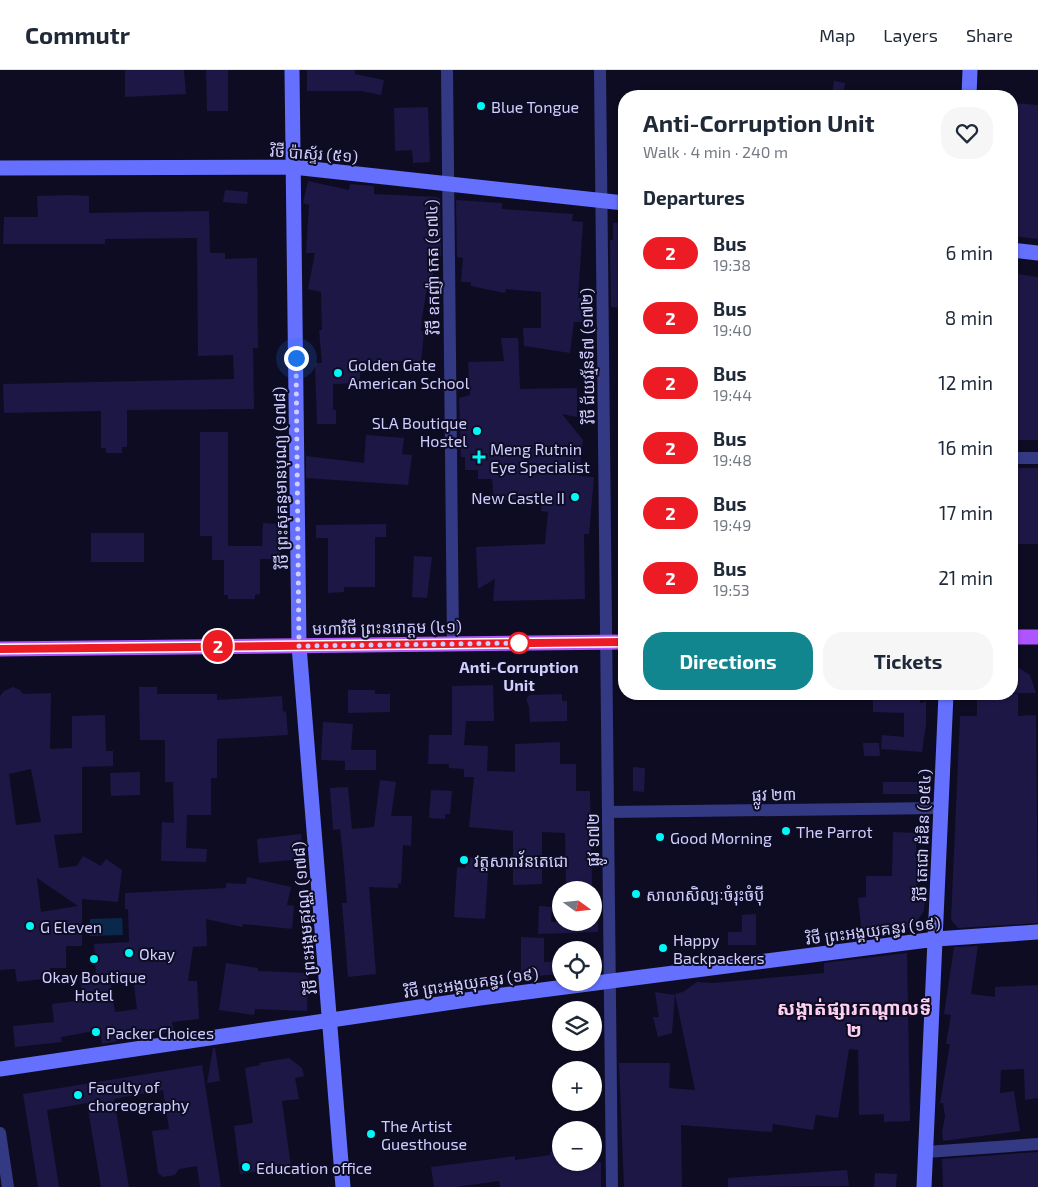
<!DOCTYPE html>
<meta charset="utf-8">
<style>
body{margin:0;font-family:"Exo 2","Noto Sans Khmer",sans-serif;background:#f6f6f7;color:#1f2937;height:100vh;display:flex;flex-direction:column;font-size:19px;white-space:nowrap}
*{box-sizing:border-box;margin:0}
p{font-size:16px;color:#747a83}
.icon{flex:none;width:28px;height:28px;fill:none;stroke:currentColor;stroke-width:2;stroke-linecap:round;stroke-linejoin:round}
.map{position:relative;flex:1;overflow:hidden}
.drawer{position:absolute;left:618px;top:20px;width:400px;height:610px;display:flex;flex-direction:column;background:#fff;border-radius:20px;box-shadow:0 1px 4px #0004}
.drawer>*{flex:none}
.badge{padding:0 10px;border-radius:16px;font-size:18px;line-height:32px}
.needle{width:32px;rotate:105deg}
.tools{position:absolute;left:552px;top:811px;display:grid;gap:10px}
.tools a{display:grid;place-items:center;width:50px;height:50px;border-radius:50%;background:#fff;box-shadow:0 1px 4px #0004;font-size:25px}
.you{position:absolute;width:25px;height:25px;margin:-12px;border:4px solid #fff;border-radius:50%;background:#1a73e8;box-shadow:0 0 0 8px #1a73e833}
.map>.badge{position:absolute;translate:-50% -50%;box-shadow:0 0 0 2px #fff}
h2{padding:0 25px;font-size:19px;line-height:45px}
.round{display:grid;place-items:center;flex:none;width:52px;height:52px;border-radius:20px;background:#f6f6f7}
.headline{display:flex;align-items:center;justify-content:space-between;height:85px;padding:0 25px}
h1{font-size:24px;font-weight:700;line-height:38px}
.action{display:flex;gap:10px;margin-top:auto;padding:10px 25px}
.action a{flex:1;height:58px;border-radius:20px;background:#11868e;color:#fff;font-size:20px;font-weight:700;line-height:58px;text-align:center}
.action a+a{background:#f6f6f7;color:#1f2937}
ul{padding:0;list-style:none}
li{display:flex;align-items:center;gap:15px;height:65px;padding:0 25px}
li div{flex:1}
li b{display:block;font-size:19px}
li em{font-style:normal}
li .badge{min-width:55px;font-weight:700;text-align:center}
header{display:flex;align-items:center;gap:30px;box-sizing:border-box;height:70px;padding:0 25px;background:#fff;border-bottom:1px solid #e0e1e3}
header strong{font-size:24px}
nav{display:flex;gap:28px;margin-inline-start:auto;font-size:18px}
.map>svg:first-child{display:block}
.water{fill:#0a2849}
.building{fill:#1c1745;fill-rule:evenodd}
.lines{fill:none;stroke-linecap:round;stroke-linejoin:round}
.street{stroke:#343984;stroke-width:12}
.secondary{stroke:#6570ff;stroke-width:15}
.primary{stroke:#af55ff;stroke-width:15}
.line-casing{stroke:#fff;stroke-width:11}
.line{stroke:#ed1b24;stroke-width:8}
.walk{stroke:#cfceff;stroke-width:5;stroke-dasharray:0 9}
.poi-dot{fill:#00f8f9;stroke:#0e0c23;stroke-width:2}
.stop-dot{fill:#fff;stroke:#ed1b24;stroke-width:2.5}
.labels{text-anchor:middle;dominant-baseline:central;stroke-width:4;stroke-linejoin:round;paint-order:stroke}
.poi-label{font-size:16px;fill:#cfceff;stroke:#0e0c23;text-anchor:start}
.street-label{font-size:16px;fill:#cfceff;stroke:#0e0c23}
.stop-label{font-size:16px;font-weight:bold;fill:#cfceff;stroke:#0e0c23}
.quarter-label{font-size:19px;font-weight:bold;fill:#ffd0f2;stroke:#0e0c23}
</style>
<header>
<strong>Commutr</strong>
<nav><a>Map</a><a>Layers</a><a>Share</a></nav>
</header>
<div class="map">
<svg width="1038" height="1117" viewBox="0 0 1038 1117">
<rect width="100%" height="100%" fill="#0e0c23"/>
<!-- water -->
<path class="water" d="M122,848L123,865L90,866V849Z"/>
<!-- building -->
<path class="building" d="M125,0H184L186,24L125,27Z
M206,0H228V41H207Z
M307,0H355V4L384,10L381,25L361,21H307Z
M834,11L845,13L843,26H832Z
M1011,33L1038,35V169L1011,166Z
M428,37L430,92L413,93L412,80L395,81L394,38Z
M308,111L349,120L350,114L374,116V124L437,127L440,129L441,186H434L432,218H427L422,248L421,261H424L421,294L390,290L389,298L360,295V313L333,314V340H336V354H317L315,293H322L319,260H322L321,222L308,219L315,183H306L309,135L303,133Z
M225,120L248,122L247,134L223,132Z
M69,125L89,126V143L209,141L210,183H225V189L257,188L258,278H253L254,339L127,340V377H122V383H106V378H101V341L4,343L3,314L234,309L233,285L198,286L197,168L105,169V174H3L4,147H38L37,126Z
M456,130L502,133V139L573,144L572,151L583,152L578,228H586L587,252H574L570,283L524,276L523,258H541V222L506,219L505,223L471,216V212H461L463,188L457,187Z
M613,153H624V238L611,237L610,170H613Z
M1011,203L1038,207V370H1011Z
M501,268H518L520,319L577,318V347L562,344L583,370L579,406L594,407L589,464H584L585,529L493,531L495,509L478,519L476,477L545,474L548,442L541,441L542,433L516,434L515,429L494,431L492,409H478V400H465V387H461L459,328L470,325L468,292L504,291Z
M200,362H228V476H262L263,453L280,454V489H260V524L255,525V529H228V525H224V490H212V466H200Z
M366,365L404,368L402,384L412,385L408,415L306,408V386L364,393Z
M1011,398H1038V474H1011Z
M386,454V467H375V517H344V522L328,523V468H316V455Z
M91,463H144V492H91Z
M414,486L432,487L427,528L412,527Z
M1011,593L1030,605L1036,623H1011Z
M493,615L494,651H466L464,675L488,676L487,701L515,702V674L560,672V694H576V721H590L592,815H566L565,763L542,762V814L513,815V761L469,757L474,707H464V699L449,698V694H428L429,665H452V616Z
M13,617L20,620L23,624L51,623L50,679L72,678V646L105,645L106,681H113V696L82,697V763L54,765L59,798L77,796L83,786L101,796L106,789L122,800L118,832L82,829V876H66V898H50L51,908L17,912L15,899L0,900V626L4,621ZM31,699L41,752L16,755L9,704ZM37,808L78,836L41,842Z
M139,617H157V624H217V630L282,626L283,642L286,641L288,665L217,669V708H211V745H187L186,778L207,779L206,792L161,791L162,752L174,753L173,712H165V670H140Z
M348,620H375V624H390V642L348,643Z
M562,624V631H567V651L530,652L529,637L526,629L530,625Z
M873,624H920V633L926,632V654L922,682L881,679L882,665L904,667V643L873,642Z
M977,624H1018V646L1036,645L1038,853L958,858L951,850L960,646H977Z
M323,652L353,654L351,680H376V700H345V691L321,690Z
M863,673H879L880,686H864Z
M633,697L645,698L644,722L633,721Z
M140,702V725L111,726L110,703Z
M380,710L396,712L391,746H412L411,776L403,775L401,814L398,813V818L369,817L376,904L348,907L342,833H347L343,786L340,759L333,760L330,718L348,717L352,759L374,757Z
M883,712H924V724H883Z
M431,720L452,721L450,744H445V749L429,748Z
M893,762L916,763L917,822L925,820L924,841L912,858L862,864L858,828L866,827V806H892Z
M301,764L303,789L259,793L257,769Z
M466,787L489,789L485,849L454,847L457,797L465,798Z
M247,807L291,817L287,835L294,836L292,859L243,854L242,857L206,849L207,876L193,877L188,911H197L199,949L172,952L174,961L119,971L102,974L100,960L61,967L62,972L15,977L13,956L54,952L52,934L84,930L79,908L96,904L94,874L129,872L128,839H125V823L226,818V813L246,814ZM133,907L137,939L115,942L110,910Z
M539,836L552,837L551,852H598V862L538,864Z
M756,844V875H728V862H742V845Z
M521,867L544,868V892L561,891V904L521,907Z
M978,876L971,924L995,927V917L1038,915V1028L1025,1030L1024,999L1001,1000L1000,1023L1014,1021L1020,1061L943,1071L942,1062L945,1046L943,1033H940L950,974H946L951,945L944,944L954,877Z
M907,883L910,1051L884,1052V1044L859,1045L858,980L849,979L838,1048L816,1045L813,1060L773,1054L772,1062L681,1055L682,1117H624L619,993H670L669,1018L695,1020L675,924L683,922L697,912L713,913L824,903V893Z
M226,893L258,898V901L308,903L307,941L255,939L254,945L219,940Z
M655,922L675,925L672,963L658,967L653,947H659Z
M213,978H215L220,1011L207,1013Z
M289,988L302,998L304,1006L295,1008L299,1029L282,1031L291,1097L240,1104L234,1056L253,1053L245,998L260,995L259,993Z
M202,995L221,1117H200L197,1096L179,1099L175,1105L163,1107L158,1103L152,1061L169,1059L163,1020L114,1029L129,1117H101L87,1033L47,1040L59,1117H38L23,1024Z
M550,1082H561V1092H601V1117H500L499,1111L456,1117H434L431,1097L515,1086V1090L550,1085Z
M1038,1082V1117H943L942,1089Z
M847,1100L849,1116L728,1117V1108Z
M875,1103L897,1104L896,1117H874Z"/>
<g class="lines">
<!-- street -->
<path class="street" d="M447,0L453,574
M600,0L612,1117
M1011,388H1038
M608,742L940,738
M0,1063L8,1117
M926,1082L1038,1074"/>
<!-- secondary -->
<path class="secondary" d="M292,0L299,576L343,1117
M969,26L970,0
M0,98L293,97L624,133
M1011,180L1038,183
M0,999L480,928L936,869L1038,862
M924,1117L946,624"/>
<!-- primary -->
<path class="primary" d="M1011,567H1038
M0,579L624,572"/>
</g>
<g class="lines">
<defs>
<path id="line" d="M0,579L624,572"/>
</defs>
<!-- line casing -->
<use href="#line" class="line-casing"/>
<!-- line -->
<use href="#line" class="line"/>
<!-- walk -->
<path class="walk" d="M296,288L299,576L519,573"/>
</g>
<!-- markers -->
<g class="poi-dot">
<circle cx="481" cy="36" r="5"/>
<circle cx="338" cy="303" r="5"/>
<circle cx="477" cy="361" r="5"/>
<path d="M476.5 379.5h5v5h5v5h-5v5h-5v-5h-5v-5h5z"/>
<circle cx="575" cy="427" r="5"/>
<circle cx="786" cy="761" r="5"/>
<circle cx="660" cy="767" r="5"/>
<circle cx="464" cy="790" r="5"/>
<circle cx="636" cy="824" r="5"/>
<circle cx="30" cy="856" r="5"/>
<circle cx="663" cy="878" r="5"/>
<circle cx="129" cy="883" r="5"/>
<circle cx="94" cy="889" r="5"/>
<circle cx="96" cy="962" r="5"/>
<circle cx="78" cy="1025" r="5"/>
<circle cx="371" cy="1064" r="5"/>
<circle cx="246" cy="1097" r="5"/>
</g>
<circle class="stop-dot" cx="519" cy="573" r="10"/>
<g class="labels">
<!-- poi labels -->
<g class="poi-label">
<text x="491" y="36">Blue Tongue</text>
<text x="348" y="294">Golden Gate<tspan x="348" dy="18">American School</tspan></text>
<text x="467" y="352" text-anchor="end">SLA Boutique<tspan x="467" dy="18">Hostel</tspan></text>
<text x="490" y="378">Meng Rutnin<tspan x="490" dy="18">Eye Specialist</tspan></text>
<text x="565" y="427" text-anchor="end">New Castle II</text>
<text x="796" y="761">The Parrot</text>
<text x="670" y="767">Good Morning</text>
<text x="474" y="790">វត្តសារាវ័នតេជោ</text>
<text x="646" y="824">សាលាសិល្បៈចំរុះចំប៉ី</text>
<text x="40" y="856">G Eleven</text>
<text x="673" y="869">Happy<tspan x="673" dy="18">Backpackers</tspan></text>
<text x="139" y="883">Okay</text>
<text x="94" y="906" text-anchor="middle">Okay Boutique<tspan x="94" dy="18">Hotel</tspan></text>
<text x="106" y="962">Packer Choices</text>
<text x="88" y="1016">Faculty of<tspan x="88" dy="18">choreography</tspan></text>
<text x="381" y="1055">The Artist<tspan x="381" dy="18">Guesthouse</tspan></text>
<text x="256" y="1097">Education office</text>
</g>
<!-- street labels -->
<g class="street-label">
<text transform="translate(314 83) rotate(4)">វិថី ប៉ាស្ទ័រ (៥១)</text>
<text transform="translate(432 197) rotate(-91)">វិថី ឧកញ៉ា កេត (១៧៤)</text>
<text transform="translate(587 286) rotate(-91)">វិថី ជ័យវរ្ម័នទី៧ (១៧២)</text>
<text transform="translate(280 408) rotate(-91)">វិថី ព្រះសុគន្ធមានបុណ្យ (១៧៨)</text>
<text transform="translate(387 557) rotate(-1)">មហាវិថី ព្រះនរោត្តម (៤១)</text>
<text transform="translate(774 724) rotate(-1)">ផ្លូវ ២៣</text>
<text transform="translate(922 765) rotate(-88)">វិថី តេជោ ដំឌិន (១៥៤)</text>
<text transform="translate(592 770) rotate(-90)">ផ្លូវ ១៧២</text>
<text transform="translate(304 848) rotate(-95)">វិថី ព្រះអង្គមគ្គវណ្ណ (១៧៨)</text>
<text transform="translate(873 860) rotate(-7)">វិថី ព្រះអង្គយុគន្ធរ (១៩)</text>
<text transform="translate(471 912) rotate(-8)">វិថី ព្រះអង្គយុគន្ធរ (១៩)</text>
</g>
<!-- stop labels -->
<g class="stop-label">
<text x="519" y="596">Anti-Corruption<tspan x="519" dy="18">Unit</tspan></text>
</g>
<!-- quarter labels -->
<g class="quarter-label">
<text x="854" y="937">សង្កាត់ផ្សារកណ្ដាលទី<tspan x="854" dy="22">២</tspan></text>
</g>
</g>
</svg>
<div class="tools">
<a><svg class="needle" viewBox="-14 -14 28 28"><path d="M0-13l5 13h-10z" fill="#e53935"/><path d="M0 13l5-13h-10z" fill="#747a83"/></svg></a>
<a><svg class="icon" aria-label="locate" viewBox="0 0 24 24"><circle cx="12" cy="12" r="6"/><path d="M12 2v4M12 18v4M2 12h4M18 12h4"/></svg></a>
<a><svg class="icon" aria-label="layers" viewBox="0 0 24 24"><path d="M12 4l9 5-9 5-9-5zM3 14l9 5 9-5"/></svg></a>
<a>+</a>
<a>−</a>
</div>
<div class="you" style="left:296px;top:288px"></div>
<b class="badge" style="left:218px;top:576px;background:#ed1b24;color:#fff">2</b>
<section class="drawer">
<div class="headline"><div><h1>Anti-Corruption Unit</h1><p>Walk · 4 min · 240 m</p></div><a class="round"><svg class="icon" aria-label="heart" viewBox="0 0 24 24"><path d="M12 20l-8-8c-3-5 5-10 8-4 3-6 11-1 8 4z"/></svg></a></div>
<h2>Departures</h2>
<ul>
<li><span class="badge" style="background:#ed1b24;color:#fff">2</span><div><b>Bus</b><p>19:38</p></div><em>6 min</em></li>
<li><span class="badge" style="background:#ed1b24;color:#fff">2</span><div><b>Bus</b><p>19:40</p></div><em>8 min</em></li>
<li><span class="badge" style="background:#ed1b24;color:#fff">2</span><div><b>Bus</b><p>19:44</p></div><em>12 min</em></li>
<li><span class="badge" style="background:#ed1b24;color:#fff">2</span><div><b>Bus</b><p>19:48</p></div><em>16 min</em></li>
<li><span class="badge" style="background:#ed1b24;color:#fff">2</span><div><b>Bus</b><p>19:49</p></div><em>17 min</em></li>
<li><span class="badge" style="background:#ed1b24;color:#fff">2</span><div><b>Bus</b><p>19:53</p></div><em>21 min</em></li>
</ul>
<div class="action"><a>Directions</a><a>Tickets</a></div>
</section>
</div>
